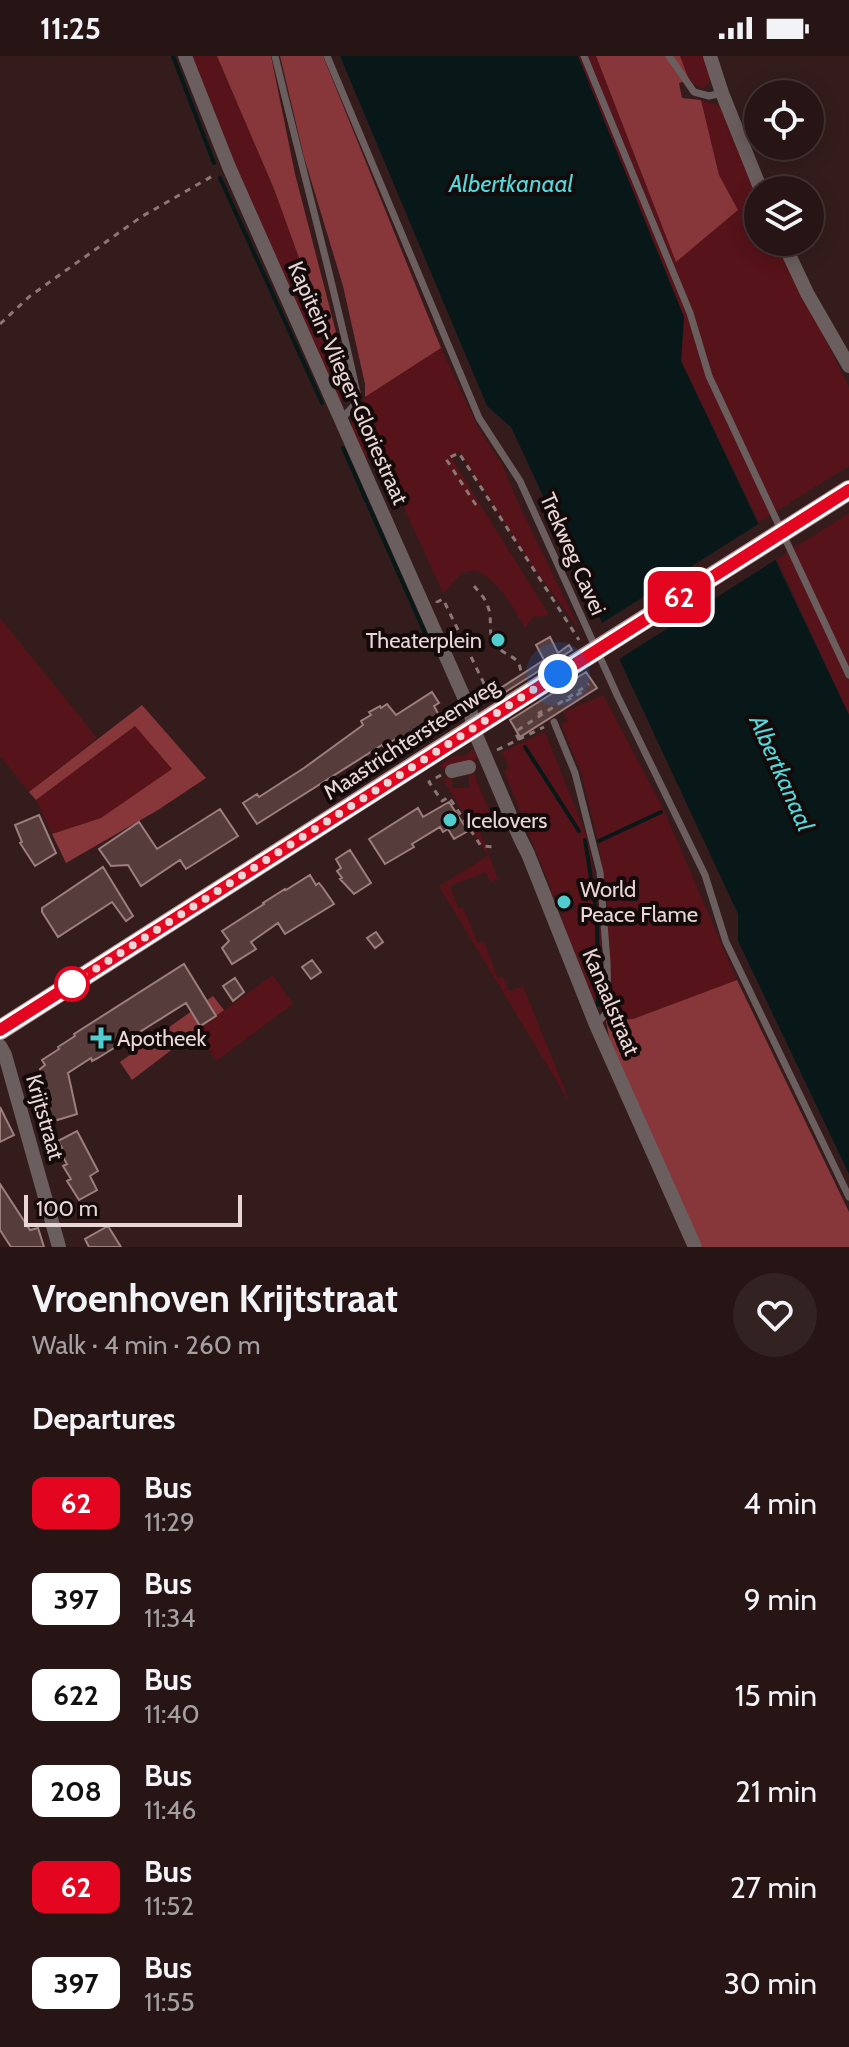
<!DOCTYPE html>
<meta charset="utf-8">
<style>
body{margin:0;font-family:Cabin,sans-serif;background:#322;color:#f1f3f6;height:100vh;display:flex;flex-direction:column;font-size:30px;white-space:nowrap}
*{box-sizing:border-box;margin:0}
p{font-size:26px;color:#a49fa0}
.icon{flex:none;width:44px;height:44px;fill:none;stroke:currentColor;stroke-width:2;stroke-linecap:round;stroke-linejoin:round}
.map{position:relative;height:1191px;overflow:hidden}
.side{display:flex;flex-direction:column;background:#271515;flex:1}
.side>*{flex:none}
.badge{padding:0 16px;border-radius:12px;font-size:28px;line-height:52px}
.buttons{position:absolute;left:744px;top:24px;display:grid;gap:16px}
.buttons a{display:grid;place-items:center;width:80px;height:80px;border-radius:50%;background:#271515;box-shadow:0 4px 20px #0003,0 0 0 2px #433434;font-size:40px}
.scale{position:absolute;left:24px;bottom:20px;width:218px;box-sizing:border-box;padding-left:8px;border:4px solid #e8d7d6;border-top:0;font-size:22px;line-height:28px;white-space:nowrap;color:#e8d7d6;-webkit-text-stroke:6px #140a0a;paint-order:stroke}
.you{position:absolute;width:40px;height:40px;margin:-20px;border:6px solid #fff;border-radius:50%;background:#1a73e8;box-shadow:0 0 0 12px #1a73e833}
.map>.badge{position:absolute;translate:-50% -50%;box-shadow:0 0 0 4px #fff}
h2{padding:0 32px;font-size:30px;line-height:72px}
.round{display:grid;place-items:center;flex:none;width:84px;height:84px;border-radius:42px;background:#322}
.headline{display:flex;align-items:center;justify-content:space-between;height:136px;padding:0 32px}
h1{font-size:38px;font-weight:800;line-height:60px}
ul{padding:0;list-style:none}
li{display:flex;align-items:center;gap:24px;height:96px;padding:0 32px}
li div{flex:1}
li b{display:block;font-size:30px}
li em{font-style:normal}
li .badge{min-width:88px;font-weight:700;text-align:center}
.status{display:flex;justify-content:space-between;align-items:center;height:56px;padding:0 40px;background:#271515;direction:ltr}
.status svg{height:22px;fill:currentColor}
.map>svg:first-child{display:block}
.green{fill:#561319}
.forest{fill:#87363a}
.water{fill:#081818}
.pier{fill:#341c1c}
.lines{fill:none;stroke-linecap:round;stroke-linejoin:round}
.stream{stroke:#081818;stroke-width:4}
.building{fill:#563c3b;stroke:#9c7e7d;stroke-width:2}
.path{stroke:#8b7776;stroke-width:3;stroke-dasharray:6 6;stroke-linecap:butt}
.lane{stroke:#6b5e5e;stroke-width:7}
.street{stroke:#6b5e5e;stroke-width:14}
.primary{stroke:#b39897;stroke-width:20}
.primary-bridge{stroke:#b39897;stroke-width:20}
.line-casing{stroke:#fff;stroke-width:18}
.line{stroke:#e40521;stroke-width:12}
.walk{stroke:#e8d7d6;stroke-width:8;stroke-dasharray:0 14.4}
.poi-dot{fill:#52cdcf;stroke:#140a0a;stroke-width:3}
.stop-dot{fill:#fff;stroke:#e40521;stroke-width:4}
.labels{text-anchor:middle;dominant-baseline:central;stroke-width:8;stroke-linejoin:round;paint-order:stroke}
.street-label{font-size:22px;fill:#e8d7d6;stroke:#140a0a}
.poi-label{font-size:22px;fill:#e8d7d6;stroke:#140a0a;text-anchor:start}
.water-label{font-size:24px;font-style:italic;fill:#54d7d9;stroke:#140a0a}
</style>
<div class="status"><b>11:25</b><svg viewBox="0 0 49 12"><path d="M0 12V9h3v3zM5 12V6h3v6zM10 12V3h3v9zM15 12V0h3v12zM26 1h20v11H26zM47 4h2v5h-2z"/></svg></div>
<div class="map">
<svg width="849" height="1191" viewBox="0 0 849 1191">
<rect width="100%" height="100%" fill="#341c1c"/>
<!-- green -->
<path class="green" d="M187,0H217L274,133L335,293L343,303L349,342L336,346Z
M578,0H596L676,205L738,154L719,119L701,44L721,50L758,139V186H777L849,331V410L759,466L681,305L684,261Z
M680,0H705L711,17L709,28L703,32C687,28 685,15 680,0Z
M441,292L478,371L502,408L517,444L580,574L533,511L459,395L452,403L548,557L547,560L533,561L525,572C515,555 488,502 461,518C454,523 450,532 443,537L378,395L363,402L351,370L353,360L365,341Z
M849,457V659L777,503Z
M0,563H1L97,682L29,736L0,700Z
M603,639L664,754L737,924L633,963L606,965L608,850L598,785L582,719L561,668L568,665L563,656Z
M135,670L173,714L101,762L52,778L36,744Z
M545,676L588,783L600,858L602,903L601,950L598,952L595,950L559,859L576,852L569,834L552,840L551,833L504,715L509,712L502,696Z
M474,692L482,698L469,709L468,707H452V711L437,712L451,701L466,699Z
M472,713L494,767L479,773L498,823L490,826L486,816L450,830L458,852H463L478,887L484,886L498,922L503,921L509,935L523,930L571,1049L439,830L488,800L443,723L452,719V732H469V715Z
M273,919L293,948L216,1005L197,974Z"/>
<!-- forest -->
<path class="forest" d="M217,0H271L295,118L343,303L327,279L274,133Z
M280,0H323L441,292L365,341V328L343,230L304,101Z
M596,0H680L689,24L679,27L682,42L701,44L719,119L738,154L676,206Z
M142,649L206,722L158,754L66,807L52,778L101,762L172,713L135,670L36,744L29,736Z
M737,924L849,1156V1191H700L610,986L606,965L633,963Z
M213,940L224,954L132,1024L120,1006Z"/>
<!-- water -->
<path class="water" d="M340,0H578L684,261L681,305L849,659V1118L738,885V858L511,371L487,350Z"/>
<!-- pier -->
<path class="pier" d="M763,465L780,501L616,605L599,569Z"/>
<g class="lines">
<!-- stream -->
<path class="stream" d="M173,0L214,107
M220,122L322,347
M343,392L429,586
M525,691L579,775
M585,784L597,859L598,949
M599,785L661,756"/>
</g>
<!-- building -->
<path class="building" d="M550,581L558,597L569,589L572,594L496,642L493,637L544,604L536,589Z
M586,616L597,632L520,681L510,664Z
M432,636L439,647L434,650L439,659L432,663L437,671L424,673L420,676L418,672L398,684L397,682L384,691L382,689L257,768L243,747L257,738L259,741L304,712L363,669L361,665L371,659L369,656L380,650L381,652L387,648L396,659Z
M449,746L468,775L454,783L448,773L443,776L440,771L412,788L414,791L385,808L369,783L418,752L423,761Z
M220,753L238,780L186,813L180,804L141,830L128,809L111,810L99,793L139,766L157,793Z
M39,759L56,797L35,810L20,787L22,786L15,769Z
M350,794L371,827L354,838L340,823L342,822L337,815L341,812L336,803Z
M103,811L133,860L126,865L112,846L58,881L42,856V852Z
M310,819L316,829L319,827L323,832L334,848L285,878L278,867L251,886L256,893L232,908L222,892L229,885L222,875L264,848L263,847L285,833L286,834Z
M376,876L383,886L375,892L367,882Z
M312,904L321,916L311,923L302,911Z
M184,908L216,960L200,970L186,947L98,1002L92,1005L91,1002L68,1017L77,1058L51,1066L41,1024L43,1023L40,1013L45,1009L42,1004L59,993L58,991L75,980L74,978Z
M235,922L244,936L233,945L223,930Z
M0,1051L14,1079L0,1086Z
M77,1075L98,1115L90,1120L97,1134L79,1144L67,1125L71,1123L63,1110L67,1108L59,1094L62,1092L58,1085Z
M0,1128L30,1174L38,1172L44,1191H11L0,1174Z
M108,1170L121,1191H89L85,1183Z"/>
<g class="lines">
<!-- path -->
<path class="path" d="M0,268L30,240L141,161L216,118
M476,449L446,403L459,397L579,584
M474,530C479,536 486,543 488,551C493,563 487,578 495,588C506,603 521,597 521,620
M437,547V546L443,543L490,640
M566,645L582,636
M540,659L539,657L547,652
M519,684L515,676L589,628
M497,694L544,671
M441,719L429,726L442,745L449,741L481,790L496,791"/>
<!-- lane -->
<path class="lane" d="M275,0C302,113 333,224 357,337L354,349L342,363
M327,0L479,362L520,425L618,641L705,819L726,886L849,1141
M584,0L690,257L709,320L849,619
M669,0L694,36L709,40L722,37
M554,666L575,717L600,816L607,906L608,955L597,968"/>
<!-- street -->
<path class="street" d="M185,0L229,111L471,657L473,672L519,780L528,798L596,969L695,1191
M710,0L722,37L761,134
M783,186L807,237L849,310
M452,715L469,711
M0,990L5,999L59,1191"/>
<!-- primary -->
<path class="primary" d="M0,974L505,652"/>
<!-- primary-bridge -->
<path class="primary-bridge" d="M505,652L849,434"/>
</g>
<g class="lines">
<defs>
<path id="line" d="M0,974L849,434"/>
</defs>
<!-- line casing -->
<use href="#line" class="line-casing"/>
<!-- line -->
<use href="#line" class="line"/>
<!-- walk -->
<path class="walk" d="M72,928L558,618"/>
</g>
<!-- markers -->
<g class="poi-dot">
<circle cx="498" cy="584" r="8"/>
<circle cx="450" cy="764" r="8"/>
<circle cx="564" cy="846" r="8"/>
<path d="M97 970h8v8h8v8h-8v8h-8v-8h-8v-8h8z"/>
</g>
<circle class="stop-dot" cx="72" cy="928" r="16"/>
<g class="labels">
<!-- street labels -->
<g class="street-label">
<text transform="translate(348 327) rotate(66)">Kapitein-Vlieger-Gloriestraat</text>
<text transform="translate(573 498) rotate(66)">Trekweg Cavei</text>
<text transform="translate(411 683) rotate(-33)">Maastrichtersteenweg</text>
<text transform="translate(611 946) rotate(67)">Kanaalstraat</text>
<text transform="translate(45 1061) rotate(74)">Krijtstraat</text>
</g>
<!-- poi labels -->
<g class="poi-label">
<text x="482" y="584" text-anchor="end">Theaterplein</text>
<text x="466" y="764">Icelovers</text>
<text x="580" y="833">World<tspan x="580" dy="25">Peace Flame</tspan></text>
<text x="117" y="982">Apotheek</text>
</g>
<!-- water labels -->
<g class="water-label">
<text x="511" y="127">Albertkanaal</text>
<text transform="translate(782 717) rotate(66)">Albertkanaal</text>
</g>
</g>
</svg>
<div class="buttons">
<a><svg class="icon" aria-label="locate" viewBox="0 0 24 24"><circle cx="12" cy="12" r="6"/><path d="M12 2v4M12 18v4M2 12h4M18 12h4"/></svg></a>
<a><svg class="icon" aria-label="layers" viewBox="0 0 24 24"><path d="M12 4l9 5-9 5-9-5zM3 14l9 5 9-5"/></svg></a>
</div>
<div class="scale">100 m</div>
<div class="you" style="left:558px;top:618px"></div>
<b class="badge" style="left:679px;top:541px;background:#e40521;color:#fff">62</b>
</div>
<section class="side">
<div class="headline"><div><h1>Vroenhoven Krijtstraat</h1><p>Walk · 4 min · 260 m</p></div><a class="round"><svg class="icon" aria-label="heart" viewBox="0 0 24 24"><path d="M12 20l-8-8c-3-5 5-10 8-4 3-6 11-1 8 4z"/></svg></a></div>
<h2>Departures</h2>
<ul>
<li><span class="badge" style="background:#e40521;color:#fff">62</span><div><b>Bus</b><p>11:29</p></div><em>4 min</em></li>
<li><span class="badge" style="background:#fff;color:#111">397</span><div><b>Bus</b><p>11:34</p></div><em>9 min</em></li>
<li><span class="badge" style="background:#fff;color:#111">622</span><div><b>Bus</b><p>11:40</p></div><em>15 min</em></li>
<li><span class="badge" style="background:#fff;color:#111">208</span><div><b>Bus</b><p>11:46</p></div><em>21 min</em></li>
<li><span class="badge" style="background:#e40521;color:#fff">62</span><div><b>Bus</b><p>11:52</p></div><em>27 min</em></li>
<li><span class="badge" style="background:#fff;color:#111">397</span><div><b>Bus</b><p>11:55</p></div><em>30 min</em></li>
</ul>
</section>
